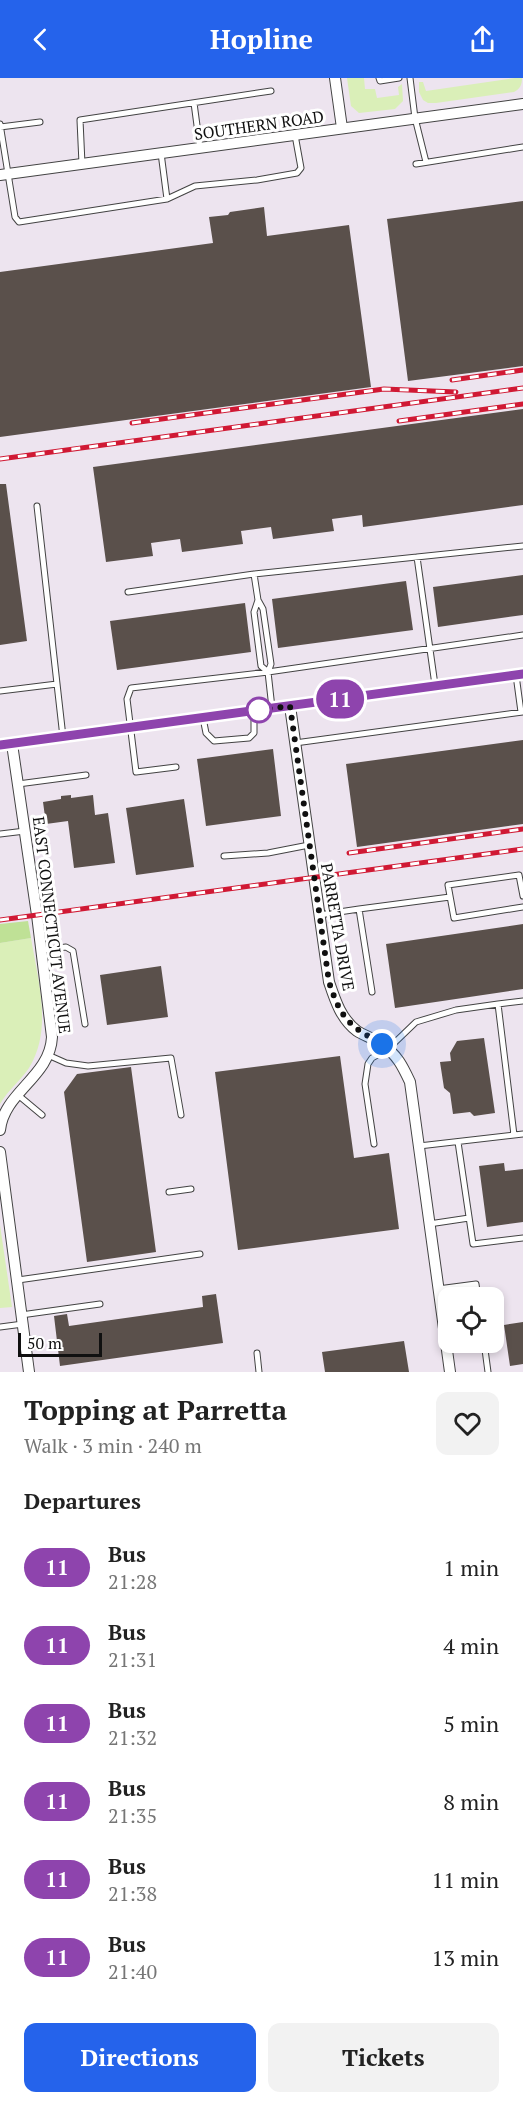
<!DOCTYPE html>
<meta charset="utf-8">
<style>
body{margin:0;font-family:"PT Serif",serif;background:#f2f2f2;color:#222;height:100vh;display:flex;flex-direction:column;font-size:22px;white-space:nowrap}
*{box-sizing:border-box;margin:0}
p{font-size:20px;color:#767676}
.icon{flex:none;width:33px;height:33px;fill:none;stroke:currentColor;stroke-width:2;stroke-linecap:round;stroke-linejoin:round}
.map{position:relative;height:1294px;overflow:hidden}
.side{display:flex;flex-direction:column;background:#fff;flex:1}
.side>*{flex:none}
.badge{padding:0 12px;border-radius:20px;font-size:21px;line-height:39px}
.controls{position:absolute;left:438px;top:1209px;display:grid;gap:12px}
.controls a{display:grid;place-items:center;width:66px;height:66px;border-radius:12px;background:#fff;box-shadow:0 3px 9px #0003;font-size:30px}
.scale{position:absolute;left:18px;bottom:15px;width:84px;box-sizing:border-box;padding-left:6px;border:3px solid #101010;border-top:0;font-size:16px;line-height:21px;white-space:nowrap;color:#101010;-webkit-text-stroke:4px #fff;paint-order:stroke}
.you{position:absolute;width:30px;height:30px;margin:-15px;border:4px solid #fff;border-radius:50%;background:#1a73e8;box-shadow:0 0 0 9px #1a73e833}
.map>.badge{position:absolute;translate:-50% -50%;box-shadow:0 0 0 3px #fff}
h2{padding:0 24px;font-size:22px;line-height:54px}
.round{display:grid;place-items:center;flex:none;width:63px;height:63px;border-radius:12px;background:#f2f2f2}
.overview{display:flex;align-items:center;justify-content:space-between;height:102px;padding:0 24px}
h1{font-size:28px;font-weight:700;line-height:45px}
.button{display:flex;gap:12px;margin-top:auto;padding:12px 24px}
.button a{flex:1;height:69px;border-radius:12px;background:#2563eb;color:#fff;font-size:24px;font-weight:700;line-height:69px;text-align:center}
.button a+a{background:#f2f2f2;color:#222}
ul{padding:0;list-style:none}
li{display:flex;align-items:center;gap:18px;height:78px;padding:0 24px}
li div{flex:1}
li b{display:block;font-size:22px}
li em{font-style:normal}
li .badge{min-width:66px;font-weight:700;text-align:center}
header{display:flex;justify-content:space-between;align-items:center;height:78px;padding:0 24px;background:#2563eb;color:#fff;font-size:27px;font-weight:700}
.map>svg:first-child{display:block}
.industrial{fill:#ede4ef;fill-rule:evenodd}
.green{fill:#daefb8}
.forest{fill:#bfe196}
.building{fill:#5a504b}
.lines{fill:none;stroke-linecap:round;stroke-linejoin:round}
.lane-casing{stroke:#434343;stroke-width:7}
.street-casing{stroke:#434343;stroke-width:12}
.lane{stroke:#fff;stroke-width:5}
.street{stroke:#fff;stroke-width:10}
.rail-casing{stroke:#d01934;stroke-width:5}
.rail{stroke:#fff;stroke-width:3;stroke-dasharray:9;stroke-linecap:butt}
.line-casing{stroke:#fff;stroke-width:14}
.line{stroke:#8e44ad;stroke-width:9}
.walk{stroke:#101010;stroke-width:6;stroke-dasharray:0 10.8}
.stop-dot{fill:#fff;stroke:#8e44ad;stroke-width:3}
.labels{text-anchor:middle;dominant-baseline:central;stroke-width:6;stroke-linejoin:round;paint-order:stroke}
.street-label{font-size:16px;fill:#101010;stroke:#fff}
</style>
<header><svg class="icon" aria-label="back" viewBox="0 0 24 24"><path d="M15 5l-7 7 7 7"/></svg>Hopline<svg class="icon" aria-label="share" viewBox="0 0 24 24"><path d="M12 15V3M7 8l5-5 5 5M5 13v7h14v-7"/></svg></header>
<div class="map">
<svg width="523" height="1294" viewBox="0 0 523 1294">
<rect width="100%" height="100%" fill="#fffcf4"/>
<!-- industrial -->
<path class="industrial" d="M0,0H523V1294H0ZM448,1220H494V1264H448Z"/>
<!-- green -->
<path class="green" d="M347,0H364L365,11H375L377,20L399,17L398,9L402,6L403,23L395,31L359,35L351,28Z
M515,0H522C522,7 520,11 514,14L436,25H428L423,22L419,14V4H423L426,13Z
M31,860C38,903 53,951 29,990C20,1003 8,1012 0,1026V865Z
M0,1147L12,1229L0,1230Z"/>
<!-- forest -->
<path class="forest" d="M28,843L31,860L0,865V846Z"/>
<!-- building -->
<path class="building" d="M523,123V288L408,303L387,141Z
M264,129L267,158L349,147L371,309L0,359V194L213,165L209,139L228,137L230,134Z
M523,331V427L363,449L362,437L332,441L334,453L273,461L271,449L241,453L243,466L182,474L180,461L151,465L153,478L106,484L93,389Z
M0,406H6L27,563L0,567Z
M523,497V537L438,549L433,509Z
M406,503L413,552L278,570L272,521Z
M245,525L251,574L117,592L110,543Z
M523,662V746L357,769L346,686Z
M273,671L281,738L206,748L197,681Z
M71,717V720L93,717L95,737L108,735L115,785L74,790L68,743L46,746L43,724L61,721V718Z
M184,721L194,789L136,797L126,730Z
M523,846V911L395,930L386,866Z
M161,888L168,939L107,947L100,897Z
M484,960L495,1035L474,1038L470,1034L453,1036L450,1015L444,1010L440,984L451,983L450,975L457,963Z
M340,978L354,1080L389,1075L399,1151L238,1172L215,994Z
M131,989L156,1174L87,1184L64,1014L77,996Z
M504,1085L505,1093L523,1091V1144L487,1149L479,1088Z
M216,1216L223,1265L60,1288L54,1238L67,1236L69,1248L203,1229L202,1218Z
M523,1244V1286L510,1288L504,1247Z
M404,1263L409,1294H325L322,1274Z"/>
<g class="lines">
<defs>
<path id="lane" d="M379,0L380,3L399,0
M410,0L415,40L426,84
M194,25L200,70
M0,46L15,139L19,144L167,121L195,108L257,102L297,95L301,90L295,57
M0,49L40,44
M161,75L167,121
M82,86L80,42L271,13
M416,86L523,69
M37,428L63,659
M417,479L435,607
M128,514L254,496
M258,522L263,531L271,586L268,594L272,630
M268,594L261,588L254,534L258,522L254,496L523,468
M516,597L521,634
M0,613L57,606
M203,640L206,655L214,663L249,660L254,655V633
M295,665L523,634
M176,689L136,694L127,621L131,610L268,594L523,557
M18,706L86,697
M0,756L25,753
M224,778L268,775L309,767
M523,818L519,797L448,807L454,840L523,829
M359,831L450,819
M319,837L359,831L372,914
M42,872L66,869L73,873L85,946
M498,926L523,923
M48,977L66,985L88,988L171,980L181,1037
M18,1017L42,1037
M458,1064L473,1166L523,1160
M374,1066L365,1006L368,986L372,980L388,971L416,944L456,932L498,926L514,1057
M419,1068L523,1056
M169,1114L191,1111
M429,1146L469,1140
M18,1202L200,1176
M438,1211L476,1206L478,1220
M21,1237L100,1226
M0,1249L23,1246
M484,1264L488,1294
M257,1275L259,1294"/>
<path id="street" d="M335,0L342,50
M0,97L523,26
M290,628L329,904C335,922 341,941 357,953C365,958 375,961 382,967C397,976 403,989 410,1004L450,1294
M0,667L523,596
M0,1052C4,1014 50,999 52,959L37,837L12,666
M0,1074L29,1294"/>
</defs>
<!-- lane casing -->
<use href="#lane" class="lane-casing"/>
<!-- street casing -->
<use href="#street" class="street-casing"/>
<!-- lane -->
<use href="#lane" class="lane"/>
<!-- street -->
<use href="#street" class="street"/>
<defs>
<path id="rail" d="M452,302L523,292
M399,343L523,326
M132,345L384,311L456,314
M0,381L523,310
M349,775L523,751
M0,842L523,771"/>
</defs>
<!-- rail casing -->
<use href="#rail" class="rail-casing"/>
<!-- rail -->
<use href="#rail" class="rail"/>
</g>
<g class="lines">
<defs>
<path id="line" d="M0,667L523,596"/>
</defs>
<!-- line casing -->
<use href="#line" class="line-casing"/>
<!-- line -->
<use href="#line" class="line"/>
<!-- walk -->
<path class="walk" d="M259,632L290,628L329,904C341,941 349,948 382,966"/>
</g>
<!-- markers -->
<circle class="stop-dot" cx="259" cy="632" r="12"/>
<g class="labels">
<!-- street labels -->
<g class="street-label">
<text transform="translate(259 47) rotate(-8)">SOUTHERN ROAD</text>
<text transform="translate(52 847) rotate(83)">EAST CONNECTICUT AVENUE</text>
<text transform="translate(338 849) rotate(80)">PARRETTA DRIVE</text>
</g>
</g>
</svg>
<div class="controls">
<a><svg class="icon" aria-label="locate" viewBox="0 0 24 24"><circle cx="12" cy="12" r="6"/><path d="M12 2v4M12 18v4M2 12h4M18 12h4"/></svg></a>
</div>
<div class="scale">50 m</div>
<div class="you" style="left:382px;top:966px"></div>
<b class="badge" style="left:340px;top:621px;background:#8e44ad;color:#fff">11</b>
</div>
<section class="side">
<div class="overview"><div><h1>Topping at Parretta</h1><p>Walk · 3 min · 240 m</p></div><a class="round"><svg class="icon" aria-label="heart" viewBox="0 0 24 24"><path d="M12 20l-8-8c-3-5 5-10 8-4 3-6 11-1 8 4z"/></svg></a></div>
<h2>Departures</h2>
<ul>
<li><span class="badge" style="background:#8e44ad;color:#fff">11</span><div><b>Bus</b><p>21:28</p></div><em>1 min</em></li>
<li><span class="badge" style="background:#8e44ad;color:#fff">11</span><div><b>Bus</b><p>21:31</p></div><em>4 min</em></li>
<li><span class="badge" style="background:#8e44ad;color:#fff">11</span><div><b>Bus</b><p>21:32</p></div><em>5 min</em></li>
<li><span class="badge" style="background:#8e44ad;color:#fff">11</span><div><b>Bus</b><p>21:35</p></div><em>8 min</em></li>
<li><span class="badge" style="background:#8e44ad;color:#fff">11</span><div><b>Bus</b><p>21:38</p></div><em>11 min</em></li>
<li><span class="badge" style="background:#8e44ad;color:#fff">11</span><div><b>Bus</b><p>21:40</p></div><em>13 min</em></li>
</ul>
<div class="button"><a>Directions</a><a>Tickets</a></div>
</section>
